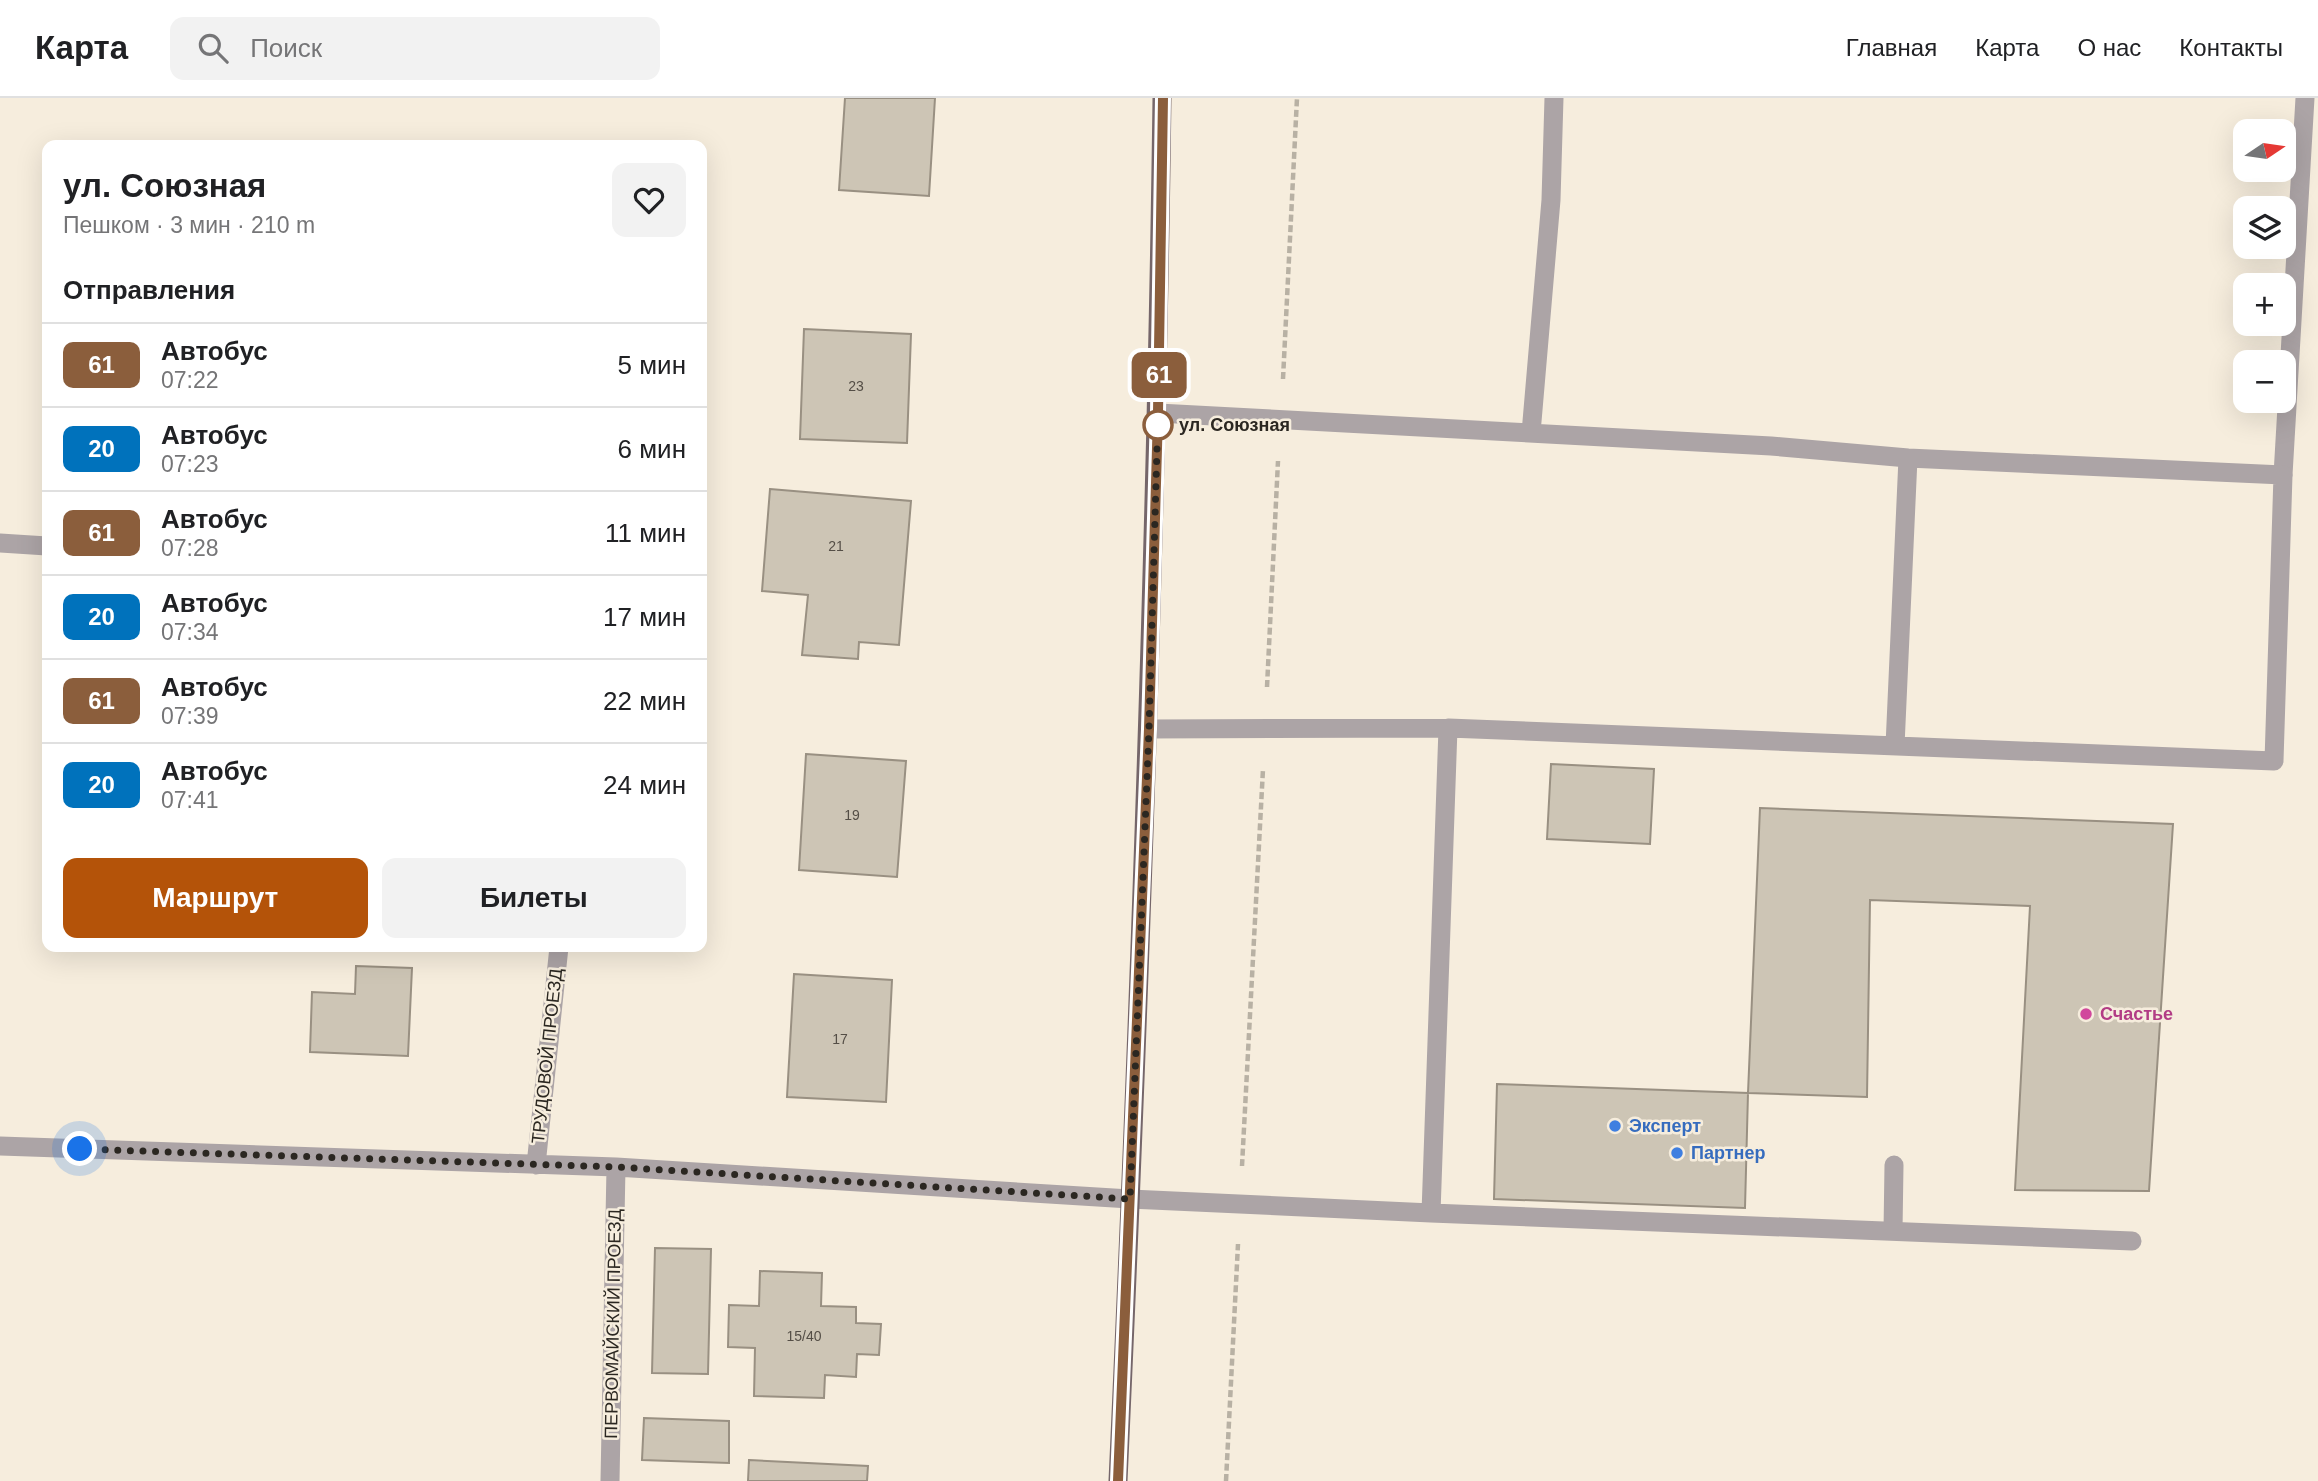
<!DOCTYPE html>
<html lang="ru">
<meta charset="utf-8">
<style>
body{margin:0;font-family:Helvetica,sans-serif;background:#f2f2f2;color:#202124;height:100vh;display:flex;flex-direction:column;font-size:26px;white-space:nowrap}
*{box-sizing:border-box;margin:0}
p{font-size:23px;color:#757577}
.icon{flex:none;width:38px;height:38px;fill:none;stroke:currentColor;stroke-width:2;stroke-linecap:round;stroke-linejoin:round}
.map{position:relative;flex:1;overflow:hidden}
.sheet{position:absolute;left:42px;top:42px;width:665px;height:812px;display:flex;flex-direction:column;background:#fff;border-radius:14px;box-shadow:0 7px 28px #0002}
.sheet>*{flex:none}
.badge{padding:0 14px;border-radius:10px;font-size:24px;line-height:46px}
.needle{width:46px;rotate:77deg}
.fabs{position:absolute;left:2233px;top:21px;display:grid;gap:14px}
.fabs a{display:grid;place-items:center;width:63px;height:63px;border-radius:14px;background:#fff;box-shadow:0 7px 28px #0002;font-size:35px}
.you{position:absolute;width:35px;height:35px;margin:-18px;border:5px solid #fff;border-radius:50%;background:#1a73e8;box-shadow:0 0 0 10px #1a73e833}
.map>.badge{position:absolute;translate:-50% -50%;box-shadow:0 0 0 4px #fff}
h2{padding:0 21px;font-size:26px;line-height:63px}
.round{display:grid;place-items:center;flex:none;width:74px;height:74px;border-radius:14px;background:#f2f2f2}
.overview{display:flex;align-items:center;justify-content:space-between;height:119px;padding:0 21px}
h1{font-size:33px;font-weight:700;line-height:52px}
.button{display:flex;gap:14px;margin-top:auto;padding:14px 21px}
.button a{flex:1;height:80px;border-radius:14px;background:#b45309;color:#fff;font-size:28px;font-weight:700;line-height:80px;text-align:center}
.button a+a{background:#f2f2f2;color:#202124}
ul{padding:0;list-style:none}
li{display:flex;align-items:center;gap:21px;height:84px;padding:0 21px;border-top:2px solid #e0e0e0}
li div{flex:1}
li b{display:block;font-size:26px}
li em{font-style:normal}
li .badge{min-width:77px;font-weight:700;text-align:center}
header{display:flex;align-items:center;gap:42px;box-sizing:border-box;height:98px;padding:0 35px;background:#fff;border-bottom:2px solid #e0e0e0}
header strong{font-size:33px}
nav{display:flex;gap:38px;margin-inline-start:auto;font-size:24px}
.search{width:490px;height:63px;background:#f2f2f2;display:flex;align-items:center;gap:18px;box-sizing:border-box;padding:0 24px;border-radius:14px;color:#757577;font-size:26px}
.map>svg:first-child{display:block}
.building{fill:#cdc5b5;stroke:#999082;stroke-width:2}
.lines{fill:none;stroke-linecap:round;stroke-linejoin:round}
.path{stroke:#b8b1a4;stroke-width:4.5;stroke-dasharray:7 3.5;stroke-linecap:butt}
.service{stroke:#aca4a6;stroke-width:19}
.minor{stroke:#aca4a6;stroke-width:19}
.primary{stroke:#75666a;stroke-width:19}
.line-casing{stroke:#fff;stroke-width:16}
.line{stroke:#8b5e3c;stroke-width:10}
.walk{stroke:#2b2721;stroke-width:7;stroke-dasharray:0 12.6}
.stop-dot{fill:#fff;stroke:#8b5e3c;stroke-width:3.5}
.hotel-dot{fill:#d1479c;stroke:#f6eddd;stroke-width:2.5}
.shop-dot{fill:#3f7fe0;stroke:#f6eddd;stroke-width:2.5}
.labels{text-anchor:middle;dominant-baseline:central;stroke-width:5;stroke-linejoin:round;paint-order:stroke}
.number-label{font-size:14px;fill:#544e46}
.stop-label{font-size:18px;font-weight:bold;fill:#2b2721;stroke:#f6eddd;text-anchor:start}
.hotel-label{font-size:18px;font-weight:bold;fill:#b23c85;stroke:#f6eddd;text-anchor:start}
.street-label{font-size:18px;fill:#2b2721;stroke:#f6eddd}
.shop-label{font-size:18px;font-weight:bold;fill:#366cbe;stroke:#f6eddd;text-anchor:start}
</style>
<header>
<strong>Карта</strong>
<div class="search"><svg class="icon" aria-label="search" viewBox="0 0 24 24"><circle cx="10" cy="10" r="6"/><path d="M15 15l6 6"/></svg>Поиск</div>
<nav><a>Главная</a><a>Карта</a><a>О нас</a><a>Контакты</a></nav>
</header>
<div class="map">
<svg width="2318" height="1383" viewBox="0 0 2318 1383">
<rect width="100%" height="100%" fill="#f6eddd"/>
<!-- building -->
<path class="building" d="M845,0H935L929,98L839,92Z
M804,231L911,236L907,345L800,341Z
M770,391L911,403L899,547L859,544L858,561L802,557L808,497L762,493Z
M806,656L906,663L897,779L799,772Z
M1551,666L1654,671L1650,746L1547,741Z
M1760,710L2173,726L2149,1093L2015,1092L2030,808L1870,802L1867,999L1748,995Z
M356,868L412,870L408,958L310,954L312,894L355,896Z
M794,876L892,882L886,1004L787,999Z
M1497,986L1748,995L1745,1110L1494,1101Z
M655,1150L711,1151L708,1276L652,1275Z
M760,1173L822,1175L821,1208L856,1209V1225L881,1226L879,1257L857,1256L856,1279L825,1277L824,1300L754,1298L755,1250L728,1249L729,1207L759,1208Z
M644,1320L729,1323V1365L642,1362Z
M749,1362L868,1368L867,1383H748Z"/>
<g class="lines">
<!-- path -->
<path class="path" d="M1283,281L1297,0
M1267,589L1278,363
M1242,1068L1263,671
M1226,1383L1238,1146"/>
<!-- service -->
<path class="service" d="M2283,377L2305,0"/>
<!-- minor -->
<path class="minor" d="M1531,335L1551,102L1554,0
M0,445L47,448
M1149,631L1448,630L2274,663L2283,377L1908,360L1771,348L1158,315
M1895,648L1908,360
M0,1048L616,1069L1130,1101L1431,1115L1448,630
M536,1067L559,849
M1431,1115L2132,1143
M1893,1133L1894,1067
M610,1383L616,1069"/>
<!-- primary -->
<path class="primary" d="M1118,1383C1139,922 1156,461 1162,0"/>
</g>
<g class="lines">
<defs>
<path id="line" d="M1118,1383L1149,631L1158,315L1163,0"/>
</defs>
<!-- line casing -->
<use href="#line" class="line-casing"/>
<!-- line -->
<use href="#line" class="line"/>
<!-- walk -->
<path class="walk" d="M80,1051L616,1069L1130,1101L1149,631L1158,315V327"/>
</g>
<!-- markers -->
<circle class="stop-dot" cx="1158" cy="327" r="14"/>
<circle class="hotel-dot" cx="2086" cy="916" r="7"/>
<g class="shop-dot">
<circle cx="1615" cy="1028" r="7"/>
<circle cx="1677" cy="1055" r="7"/>
</g>
<g class="labels">
<!-- number labels -->
<g class="number-label">
<text x="856" y="288">23</text>
<text x="836" y="448">21</text>
<text x="852" y="717">19</text>
<text x="840" y="941">17</text>
<text x="804" y="1238">15/40</text>
</g>
<!-- stop labels -->
<g class="stop-label">
<text x="1179" y="327">ул. Союзная</text>
</g>
<!-- hotel labels -->
<g class="hotel-label">
<text x="2100" y="916">Счастье</text>
</g>
<!-- street labels -->
<g class="street-label">
<text transform="translate(547 958) rotate(-84)">ТРУДОВОЙ ПРОЕЗД</text>
<text transform="translate(613 1226) rotate(-89)">ПЕРВОМАЙСКИЙ ПРОЕЗД</text>
</g>
<!-- shop labels -->
<g class="shop-label">
<text x="1629" y="1028">Эксперт</text>
<text x="1691" y="1055">Партнер</text>
</g>
</g>
</svg>
<div class="fabs">
<a><svg class="needle" viewBox="-14 -14 28 28"><path d="M0-13l5 13h-10z" fill="#e53935"/><path d="M0 13l5-13h-10z" fill="#757577"/></svg></a>
<a><svg class="icon" aria-label="layers" viewBox="0 0 24 24"><path d="M12 4l9 5-9 5-9-5zM3 14l9 5 9-5"/></svg></a>
<a>+</a>
<a>−</a>
</div>
<div class="you" style="left:80px;top:1051px"></div>
<b class="badge" style="left:1159px;top:277px;background:#8b5e3c;color:#fff">61</b>
<section class="sheet">
<div class="overview"><div><h1>ул. Союзная</h1><p>Пешком · 3 мин · 210 m</p></div><a class="round"><svg class="icon" aria-label="heart" viewBox="0 0 24 24"><path d="M12 20l-8-8c-3-5 5-10 8-4 3-6 11-1 8 4z"/></svg></a></div>
<h2>Отправления</h2>
<ul>
<li><span class="badge" style="background:#8b5e3c;color:#fff">61</span><div><b>Автобус</b><p>07:22</p></div><em>5 мин</em></li>
<li><span class="badge" style="background:#0072bc;color:#fff">20</span><div><b>Автобус</b><p>07:23</p></div><em>6 мин</em></li>
<li><span class="badge" style="background:#8b5e3c;color:#fff">61</span><div><b>Автобус</b><p>07:28</p></div><em>11 мин</em></li>
<li><span class="badge" style="background:#0072bc;color:#fff">20</span><div><b>Автобус</b><p>07:34</p></div><em>17 мин</em></li>
<li><span class="badge" style="background:#8b5e3c;color:#fff">61</span><div><b>Автобус</b><p>07:39</p></div><em>22 мин</em></li>
<li><span class="badge" style="background:#0072bc;color:#fff">20</span><div><b>Автобус</b><p>07:41</p></div><em>24 мин</em></li>
</ul>
<div class="button"><a>Маршрут</a><a>Билеты</a></div>
</section>
</div>
